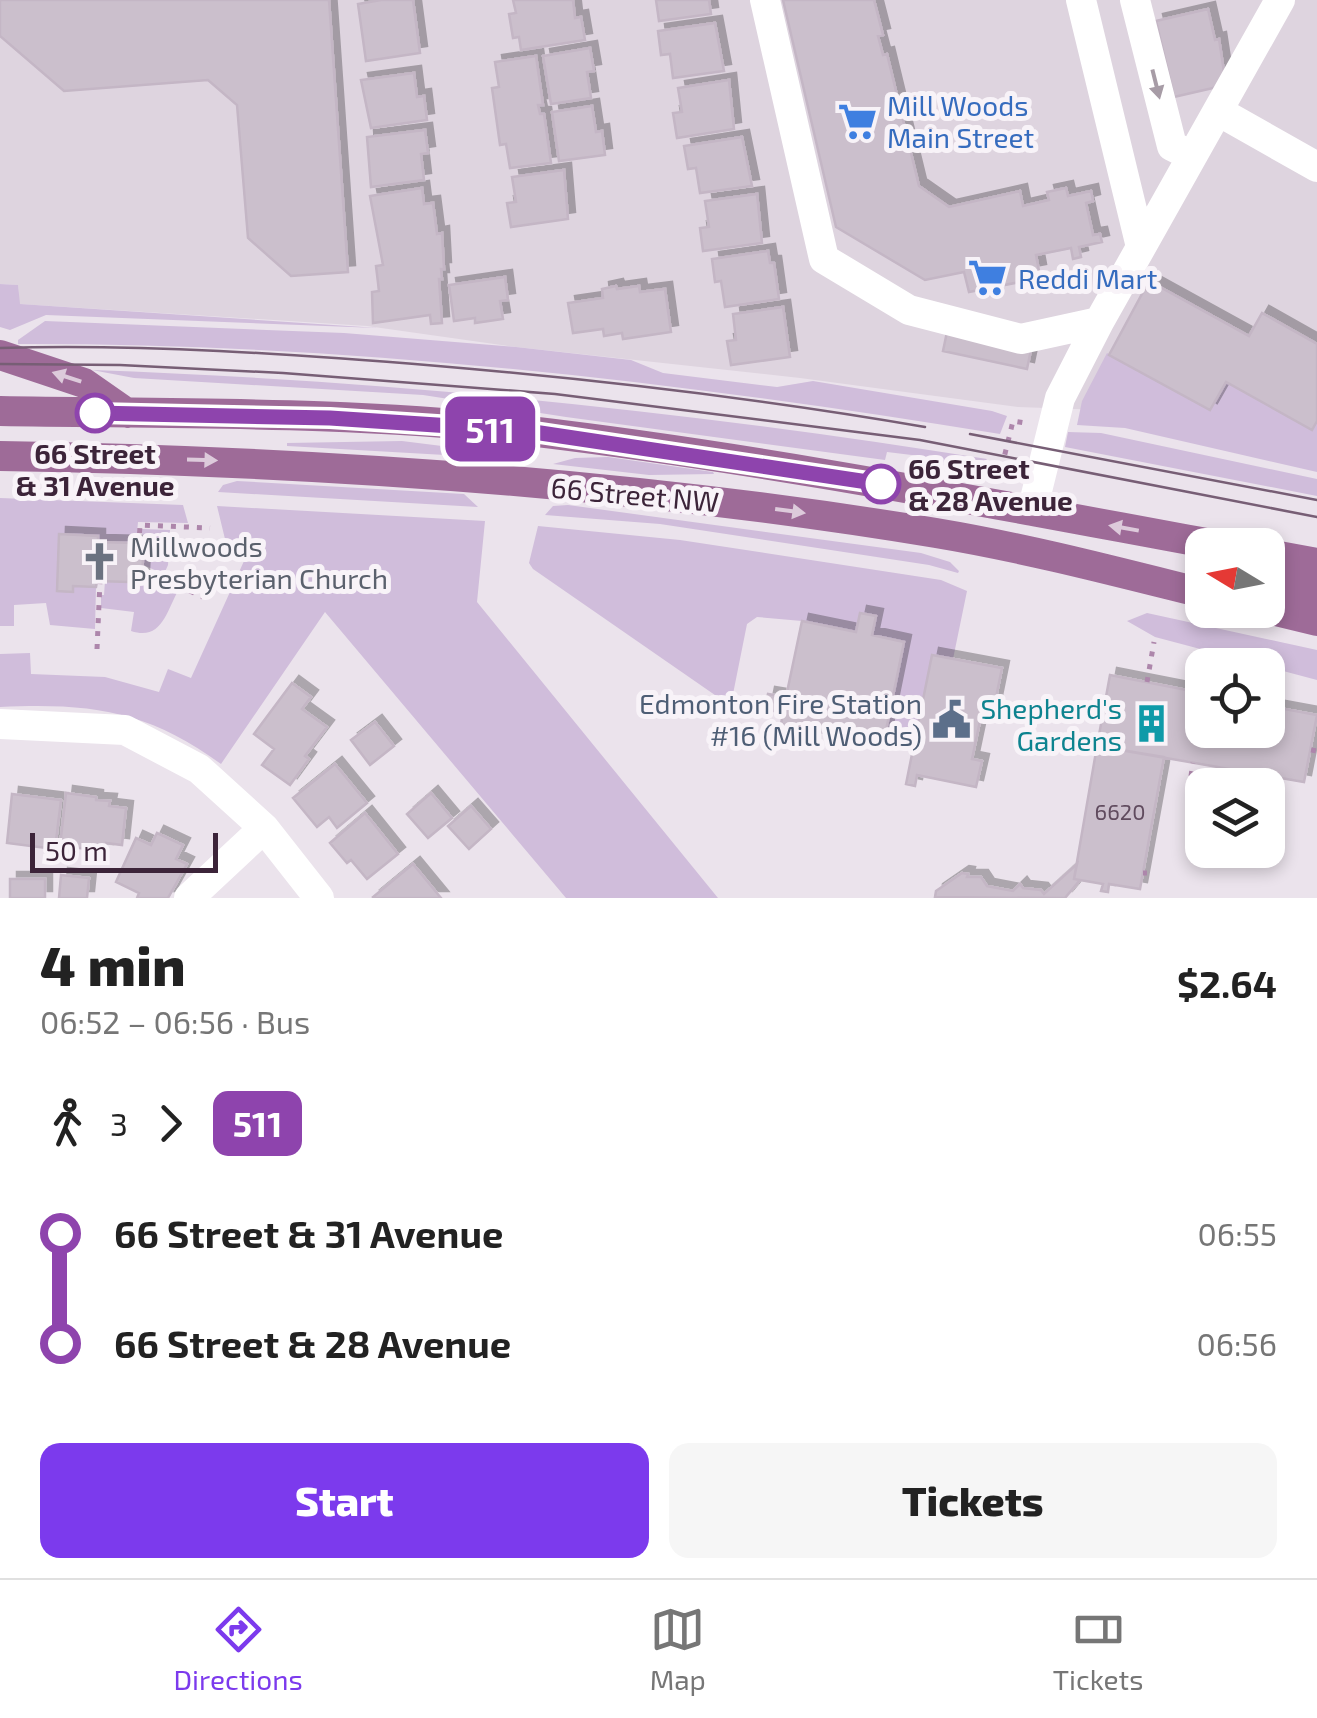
<!DOCTYPE html>
<meta charset="utf-8">
<style>
body{margin:0;font-family:"Exo 2",sans-serif;background:#f6f6f6;color:#222;height:100vh;display:flex;flex-direction:column;font-size:38px;white-space:nowrap}
*{box-sizing:border-box;margin:0}
p{font-size:32px;color:#767676}
.icon{flex:none;width:55px;height:55px;fill:none;stroke:currentColor;stroke-width:2;stroke-linecap:round;stroke-linejoin:round}
.map{position:relative;height:898px;overflow:hidden}
.drawer{display:flex;flex-direction:column;background:#fff;flex:1}
.drawer>*{flex:none}
.badge{padding:0 20px;border-radius:15px;font-size:35px;line-height:65px}
.needle{width:65px;rotate:280deg}
.fabs{position:absolute;left:1185px;top:528px;display:grid;gap:20px}
.fabs a{display:grid;place-items:center;width:100px;height:100px;border-radius:20px;background:#fff;box-shadow:0 5px 15px #0003;font-size:50px}
.scale{position:absolute;left:30px;bottom:25px;width:188px;box-sizing:border-box;padding-left:10px;border:5px solid #3c2439;border-top:0;font-size:28px;line-height:35px;white-space:nowrap;color:#3c2439;-webkit-text-stroke:8px #f8f3f8;paint-order:stroke}
.map>.badge{position:absolute;translate:-50% -50%;box-shadow:0 0 0 5px #fff}
.legs{display:flex;align-items:center;gap:15px;height:110px;padding:0 40px;font-size:32px}
.legs p{margin-inline-start:auto}
.summary{display:flex;align-items:center;justify-content:space-between;height:170px;padding:0 40px}
h1{font-size:55px;font-weight:800;line-height:75px}
.action{display:flex;gap:20px;margin-top:auto;padding:20px 40px}
.action a{flex:1;height:115px;border-radius:20px;background:#7c3aed;color:#fff;font-size:40px;font-weight:800;line-height:115px;text-align:center}
.action a+a{background:#f6f6f6;color:#222}
ul{padding:0 40px;list-style:none}
li{display:flex;align-items:center;gap:35px;height:110px;font-size:38px}
li i{display:grid;place-items:center;width:15px;height:100%;margin:0 12px;background:currentColor}
li i::after{content:'';width:25px;height:25px;margin:-12px;border:8px solid;border-radius:50%;background:#fff}
li p{margin-inline-start:auto}
li:first-child i{background:linear-gradient(#0000 50%,currentColor 0)}
li:last-child i{background:linear-gradient(currentColor 50%,#0000 0)}
.dock{display:flex;justify-content:space-around;align-items:center;height:140px;border-top:2px solid #e0e0e0;background:#fff;font-size:28px;color:#767676}
.dock a{display:grid;justify-items:center;gap:5px}
.dock .current{color:#7c3aed}
.map>svg:first-child{display:block}
.built{fill:#ded4df}
.green{fill:#d0bddb}
.building{fill:#cbbfcc;stroke:#c4b6c5;stroke-width:2.5;filter:url(#shadow)}
.lines{fill:none;stroke-linecap:round;stroke-linejoin:round}
.path{stroke:#ad86ab;stroke-width:5;stroke-dasharray:5 8;stroke-linecap:butt}
.minor{stroke:#fff;stroke-width:30}
.major{stroke:#9e6b98;stroke-width:30}
.tram{stroke:#775e75;stroke-width:2.5}
.oneway{fill:#a79ca6}
.oneway2{fill:#ddcadb}
.line-1-casing{stroke:#fff;stroke-width:22}
.line-1{stroke:#8e44ad;stroke-width:15}
.stop-1-dot{fill:#fff;stroke:#8e44ad;stroke-width:5}
.labels{text-anchor:middle;dominant-baseline:central;stroke-width:10;stroke-linejoin:round;paint-order:stroke}
.number-label{font-size:22px;fill:#604b5e}
.shop-label{font-size:28px;fill:#366cbe;stroke:#f8f3f8;text-anchor:start}
.stop-label{font-size:28px;font-weight:bold;fill:#3c2439;stroke:#f8f3f8}
.street-label{font-size:28px;fill:#3c2439;stroke:#f8f3f8}
.worship-label{font-size:28px;fill:#5b616d;stroke:#f8f3f8;text-anchor:start}
.service-label{font-size:28px;fill:#4e5e75;stroke:#f8f3f8;text-anchor:end}
.culture-label{font-size:28px;fill:#0d838f;stroke:#f8f3f8;text-anchor:end}
</style>
<div class="map">
<svg width="1317" height="898" viewBox="0 0 1317 898">
<defs>
<filter id="shadow"><feDropShadow dx="7" dy="-7" stdDeviation="0" flood-color="#0004"/></filter>
</defs>
<rect width="100%" height="100%" fill="#ebe3ec"/>
<!-- built -->
<path class="built" d="M0,0H1317V442L1131,411L1018,407L800,378L516,347L367,326L19,304L18,285L0,284Z"/>
<!-- green -->
<path class="green" d="M0,284L18,285L20,304L378,328L46,315L10,330L0,327Z
M45,321L344,333L516,347L631,360L663,373L777,387L813,381L992,411L1007,416L1000,434C675,381 347,343 18,344V340Z
M1107,353L1209,410L1226,382L1312,429L1317,421V472L1125,428L1077,425L1082,401Z
M92,370C395,381 687,411 987,459L976,471L921,461L920,456L887,452L885,460L566,417L423,395L134,378Z
M1068,432L1101,433L1317,479V496L1065,447Z
M402,441L450,447L480,457L287,446V443Z
M608,457L713,472L714,474L649,475L553,464L575,458Z
M237,481L464,494L478,507L218,492L223,485Z
M0,498L183,505L188,523L138,522L136,543L98,542V536L59,535L57,591L72,592L73,586L96,587L95,629L50,625L46,603L14,605V626H0Z
M568,505L921,553L950,562L959,571L958,573L929,565L660,524L545,515L553,506Z
M217,506L485,521L477,602L718,898H566L325,612L221,764C147,710 90,703 0,707V654L30,653L31,674L105,677L159,692L168,669L191,678L249,550L225,539Z
M538,526L680,540L941,580L967,591L953,659L932,655L914,746L884,738L904,642L872,635L876,616L856,632L802,621L757,617L747,624L732,699L725,702L533,569L529,563Z
M142,529L170,530L168,565L164,574L143,565Z
M147,575L179,589C166,612 162,641 131,631L134,612L101,608V595H104L105,581L141,582Z
M1147,613L1317,650V680L1155,637L1127,621Z"/>
<!-- building -->
<path class="building" d="M0,0H329L348,272L291,276L248,238L237,105L208,80L64,91L0,36Z
M381,0H413L420,53L366,61L358,4Z
M513,0H573L575,18L581,17L585,40L521,50L519,37L513,38L509,14L516,13Z
M656,0H709L711,14L659,21Z
M783,0H874L883,35L878,36L883,55L887,54L919,186L949,207L1020,191L1023,206L1049,200L1047,192L1066,188L1068,196L1091,191L1093,201L1086,203L1093,235L1100,234L1102,242L1079,247L1081,257L1073,259L1071,248L1036,255L1039,271L1018,275L1020,282L969,292L964,272L925,280L836,227Z
M1208,9L1215,40L1219,39L1226,85L1174,97L1156,21Z
M715,23L724,71L673,78L670,54L661,55L658,31Z
M590,48L594,71L587,72L591,98L551,104L543,56Z
M536,56L543,105H538L540,114H544L551,163L510,168L506,144L500,145L492,88L499,87L495,62Z
M414,73L417,97L424,96L427,120L371,128L361,80Z
M729,80L734,129L677,138L673,113L682,112L678,88Z
M592,106L596,132L602,131L605,155L559,161L552,112Z
M425,130L428,153L421,154L424,180L371,187L367,137Z
M742,137L752,186L700,193L696,168L688,169L684,146Z
M564,170L568,219L511,227L507,203L516,202L512,177Z
M422,188L424,204L433,203L437,234L442,233L444,269H441L442,279H439L442,323L431,324L430,315L373,323L372,292L379,291L376,266L383,265L370,196Z
M757,194L762,243L703,251L700,228L709,227L705,201Z
M768,251L770,263H774L779,299L725,307L721,281L715,282L712,259Z
M505,277L508,300L500,301L503,319L475,323V318L454,321L449,285Z
M1149,281L1249,336L1262,313L1317,344V421L1312,430L1226,382L1210,410L1109,355Z
M616,286L617,289L639,286L640,292L665,289L671,332L623,339L622,333L604,336L603,329L573,333L568,303L603,298L602,289Z
M783,307L790,357L731,365L727,341L736,340L733,314Z
M948,327L1032,345L1027,369L943,351Z
M59,534L98,536V542L136,543V559H143L142,577L128,576V582L97,581L96,587L73,586V592L57,591Z
M860,613L876,616L872,635L904,642L883,745L781,724L783,713L765,709L768,694L786,697L802,621L856,632Z
M932,655L1002,668L992,717L985,716L984,722L980,721L972,759L982,761L976,787L917,775L915,786L906,784Z
M1110,675L1202,693V730H1268V706L1317,715L1304,782L1097,746Z
M292,683L311,697L302,709L327,727L305,756L309,759L290,785L262,765L274,749L254,734Z
M375,722L394,746L370,765L351,740Z
M1097,746L1164,757L1140,889L1109,884L1108,892L1101,891L1103,884L1074,879Z
M335,764L367,803L337,828L329,817L317,827L293,798Z
M66,793L96,797V800L110,801L109,806L126,808L122,845L106,843V851L60,846Z
M431,793L452,818L428,838L407,814Z
M12,794L61,800L55,849L7,843Z
M471,806L491,829L469,849L448,826Z
M365,813L398,854L367,879L351,860L347,863L330,843Z
M157,833L183,845L176,859L187,864L168,898H137L139,893L116,882L136,838L151,845Z
M413,864L441,898H374L373,897Z
M1077,864L1074,879L1080,880L1065,898L935,897L936,891L962,873L968,874L967,877H981L987,886L1013,891L1020,884L1023,888L1041,890L1044,894Z
M61,875L89,878L87,898H59Z
M10,879H45V898H10Z"/>
<g class="lines">
<!-- path -->
<path class="path" d="M991,475L1002,466L1013,421L1025,423
M138,559L140,525L210,528
M142,570L203,597
M97,649L100,581
M1147,682L1154,642
M1311,750L1317,751
M1189,789L1193,763
M1143,873H1147"/>
<!-- minor -->
<path class="minor" d="M765,0L824,259L909,310L1021,339L1099,322
M1081,0L1141,247
M1135,0L1172,146L1192,156
M1218,111L1317,167
M1032,511L1060,398L1099,322L1280,0
M0,724L125,730L199,769L264,828L319,898
M189,898L264,828"/>
<!-- major -->
<path class="major" d="M0,355L84,383L127,413
M0,411C176,414 355,411 529,431C760,458 988,503 1216,545
M0,456C312,461 628,482 936,533C1026,548 1114,571 1202,593
M1268,554L1317,563
M1268,582L1317,592
M1268,609L1317,621"/>
<!-- tram -->
<path class="tram" d="M0,348C146,344 292,354 438,366C601,380 764,399 925,427
M0,364L120,365L283,373L555,394L920,440L1317,517
M970,434L1317,500"/>
</g>
<!-- one-way arrows -->
<defs><path id="oneway-solid" d="M-6-.8H1V-3.2L6.5 0L1 3.2V.8H-6Z" transform="scale(2.5)"/></defs>
<use class="oneway" href="#oneway-solid" transform="translate(1156 84) rotate(76)"/>
<g class="oneway2">
<use href="#oneway-solid" transform="translate(67 377) rotate(-162)"/>
<use href="#oneway-solid" transform="translate(202 460) rotate(2)"/>
<use href="#oneway-solid" transform="translate(790 511) rotate(8)"/>
<use href="#oneway-solid" transform="translate(1124 528) rotate(-170)"/>
</g>
<g class="lines">
<defs>
<path id="line-1" d="M95,413L330,418L527,431L881,484"/>
</defs>
<!-- line-1 casing -->
<use href="#line-1" class="line-1-casing"/>
<!-- line-1 -->
<use href="#line-1" class="line-1"/>
</g>
<!-- icons -->
<defs>
<symbol id="supermarket-bare" viewBox="-9 -9 18 18"><path d="M-6-5.5h2.5l.6 2H6L4.5 2H-2.5L-4.4-4H-6ZM-1.5 3.2a1.3 1.3 0 1 0 .1 0ZM3 3.2a1.3 1.3 0 1 0 .1 0Z" fill="#3f7fe0" stroke="#f8f3f8" stroke-width="2.5" paint-order="stroke"/></symbol>
<symbol id="church-bare" viewBox="-9 -9 18 18"><path d="M-1.2-6h2.4v3.5h3.3v2.4h-3.3V6h-2.4V-.1h-3.3v-2.4h3.3Z" fill="#6b7280" stroke="#f8f3f8" stroke-width="2.5" paint-order="stroke"/></symbol>
<symbol id="civic-bare" viewBox="-9 -9 18 18"><path d="M-.6-6.5H3V-4.5H.6V-3L4-1V1h2V6H-6V1h2V-1L-.6-3ZM-1.2 2.5V6h2.4V2.5Z" fill="#5c6f8a" stroke="#f8f3f8" stroke-width="2.5" paint-order="stroke"/></symbol>
<symbol id="building-bare" viewBox="-9 -9 18 18"><path d="M-4-6H4V6H1V3H-1V6H-4ZM-2.5-4.3h1.7v1.8h-1.7ZM.8-4.3h1.7v1.8H.8ZM-2.5-1h1.7V.8h-1.7ZM.8-1h1.7V.8H.8Z" fill="#0f9aa8" stroke="#f8f3f8" stroke-width="2.5" paint-order="stroke"/></symbol>
</defs>
<g fill-rule="evenodd">
<use href="#supermarket-bare" x="830" y="94" width="55" height="55"/>
<use href="#supermarket-bare" x="960" y="250" width="55" height="55"/>
<use href="#church-bare" x="72" y="534" width="55" height="55"/>
<use href="#civic-bare" x="924" y="692" width="55" height="55"/>
<use href="#building-bare" x="1124" y="696" width="55" height="55"/>
</g>
<!-- markers -->
<g class="stop-1-dot">
<circle cx="95" cy="413" r="18"/>
<circle cx="881" cy="484" r="18"/>
</g>
<g class="labels">
<!-- number labels -->
<g class="number-label">
<text x="1120" y="811">6620</text>
</g>
<!-- shop labels -->
<g class="shop-label">
<text x="887" y="105">Mill Woods<tspan x="887" dy="32">Main Street</tspan></text>
<text x="1018" y="278">Reddi Mart</text>
</g>
<!-- stop labels -->
<g class="stop-label">
<text x="95" y="453">66 Street<tspan x="95" dy="32">&amp; 31 Avenue</tspan></text>
<text x="908" y="468" text-anchor="start">66 Street<tspan x="908" dy="32">&amp; 28 Avenue</tspan></text>
</g>
<!-- street labels -->
<g class="street-label">
<text transform="translate(635 494) rotate(5)">66 Street NW</text>
</g>
<!-- worship labels -->
<g class="worship-label">
<text x="130" y="546">Millwoods<tspan x="130" dy="32">Presbyterian Church</tspan></text>
</g>
<!-- service labels -->
<g class="service-label">
<text x="922" y="703">Edmonton Fire Station<tspan x="922" dy="32">#16 (Mill Woods)</tspan></text>
</g>
<!-- culture labels -->
<g class="culture-label">
<text x="1122" y="708">Shepherd's<tspan x="1122" dy="32">Gardens</tspan></text>
</g>
</g>
</svg>
<div class="fabs">
<a><svg class="needle" viewBox="-14 -14 28 28"><path d="M0-13l5 13h-10z" fill="#e53935"/><path d="M0 13l5-13h-10z" fill="#767676"/></svg></a>
<a><svg class="icon" aria-label="locate" viewBox="0 0 24 24"><circle cx="12" cy="12" r="6"/><path d="M12 2v4M12 18v4M2 12h4M18 12h4"/></svg></a>
<a><svg class="icon" aria-label="layers" viewBox="0 0 24 24"><path d="M12 4l9 5-9 5-9-5zM3 14l9 5 9-5"/></svg></a>
</div>
<div class="scale">50 m</div>
<b class="badge" style="left:490px;top:429px;background:#8e44ad;color:#fff">511</b>
</div>
<section class="drawer">
<div class="summary"><div><h1>4 min</h1><p>06:52 – 06:56 · Bus</p></div><b>$2.64</b></div>
<div class="legs"><svg class="icon" aria-label="walk" viewBox="0 0 24 24"><circle cx="13" cy="4" r="2"/><path d="M13 8l-2 6 4 7M11 14l-3 7M7 12l3-4h3l4 4"/></svg>3<svg class="icon" aria-label="forward" viewBox="0 0 24 24"><path d="M9 5l7 7-7 7"/></svg><b class="badge" style="background:#8e44ad;color:#fff">511</b></div>
<ul>
<li><i style="color:#8e44ad"></i><b>66 Street &amp; 31 Avenue</b><p>06:55</p></li>
<li><i style="color:#8e44ad"></i><b>66 Street &amp; 28 Avenue</b><p>06:56</p></li>
</ul>
<div class="action"><a>Start</a><a>Tickets</a></div>
</section>
<nav class="dock">
<a class="current"><svg class="icon" aria-label="directions" viewBox="0 0 24 24"><path d="M12 3l9 9-9 9-9-9zM9 14v-3h6M13 9l2 2-2 2"/></svg>Directions</a>
<a><svg class="icon" aria-label="map" viewBox="0 0 24 24"><path d="M3 6l6-2 6 2 6-2v14l-6 2-6-2-6 2zM9 4v14M15 6v14"/></svg>Map</a>
<a><svg class="icon" aria-label="tickets" viewBox="0 0 24 24"><path d="M3 7h18v10H3zM15 7v10"/></svg>Tickets</a>
</nav>
